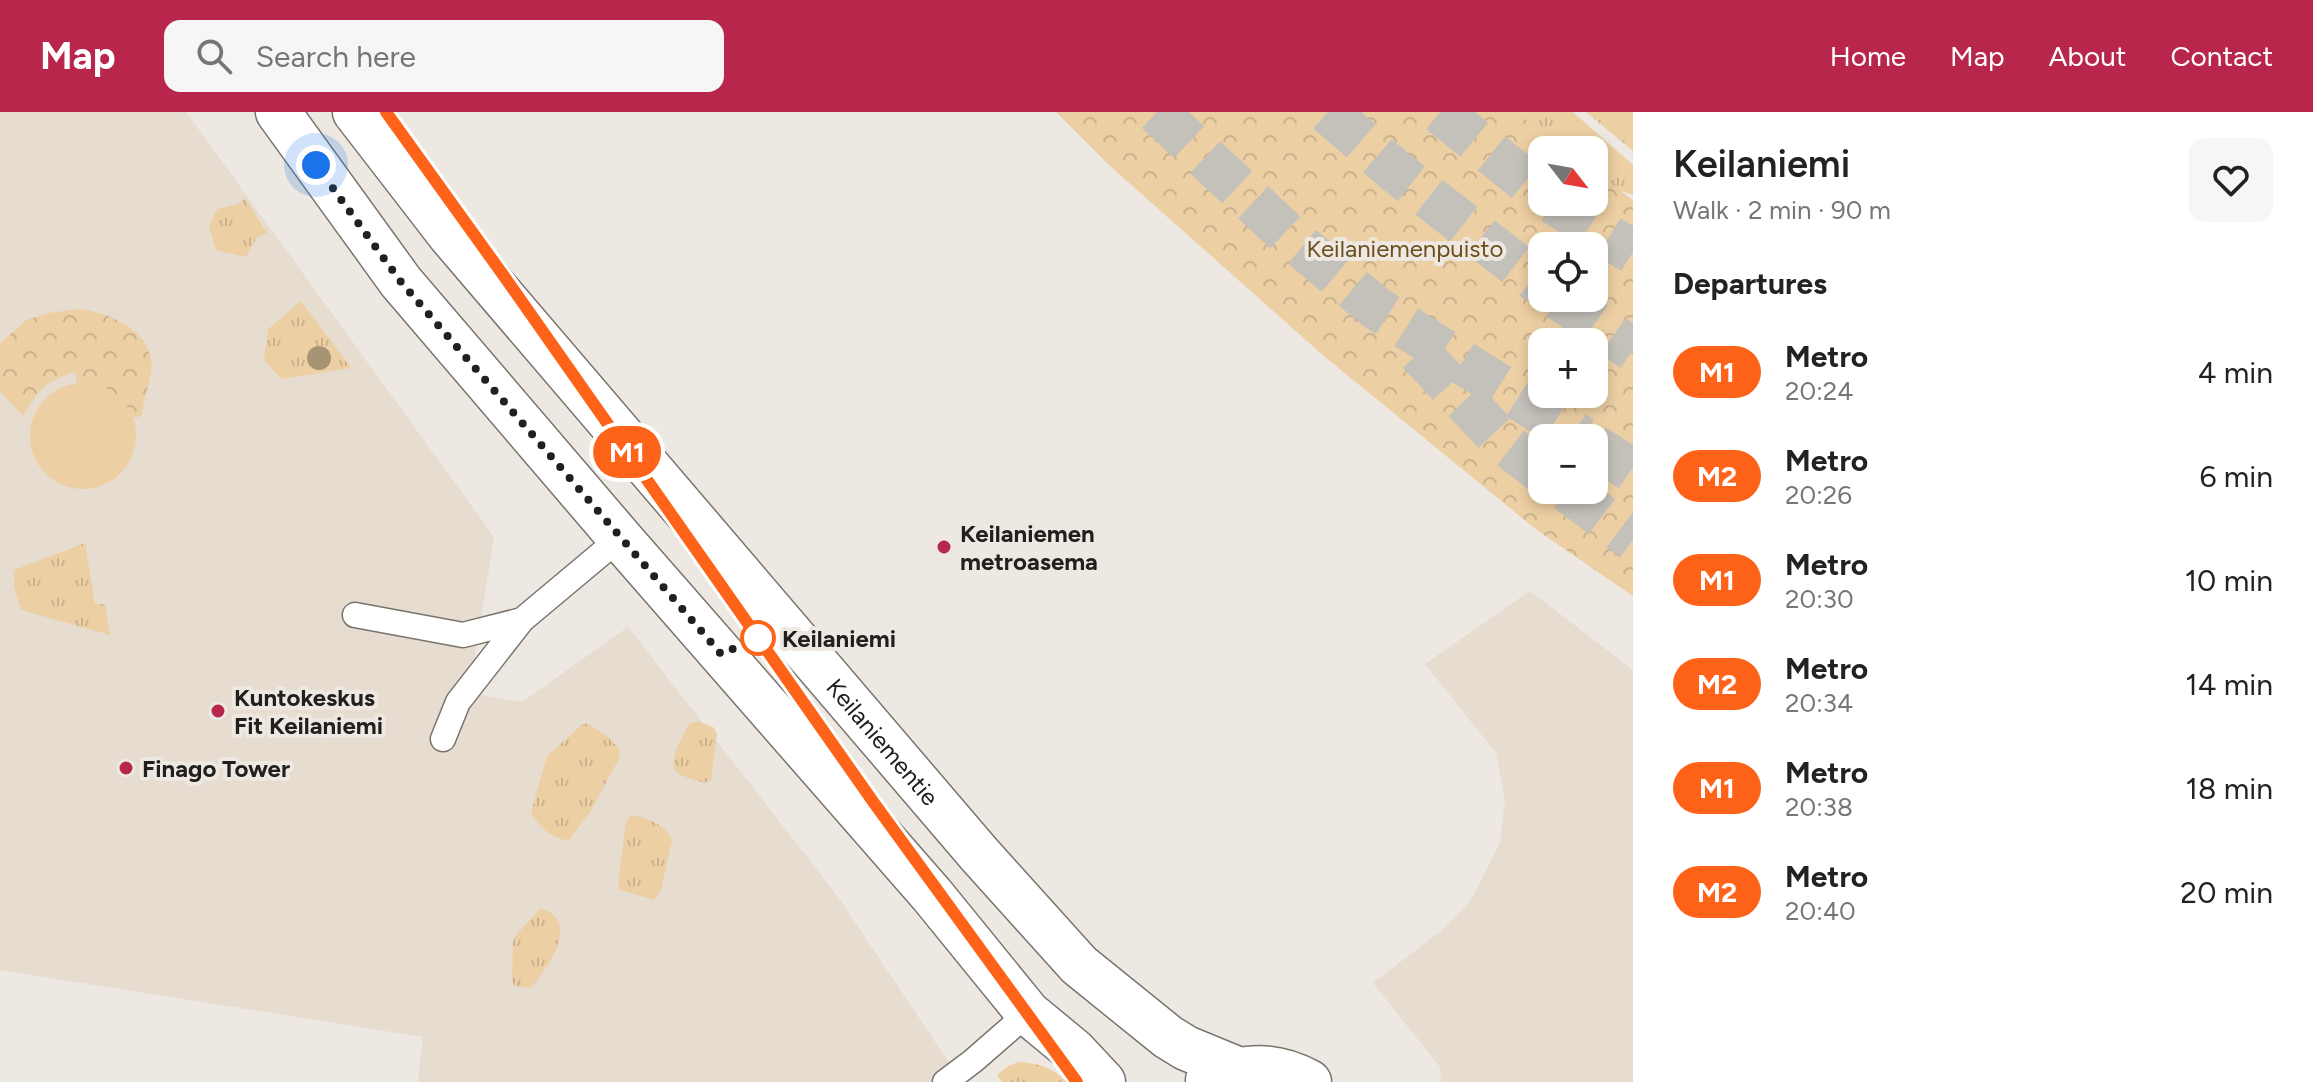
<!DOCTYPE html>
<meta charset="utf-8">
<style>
body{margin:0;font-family:Figtree,sans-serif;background:#f6f6f6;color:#222;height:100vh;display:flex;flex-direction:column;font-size:30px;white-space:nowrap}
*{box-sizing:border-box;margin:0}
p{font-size:26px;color:#767676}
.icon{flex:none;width:44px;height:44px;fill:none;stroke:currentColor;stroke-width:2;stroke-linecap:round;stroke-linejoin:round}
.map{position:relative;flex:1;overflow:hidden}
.sheet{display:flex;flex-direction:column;background:#fff;width:680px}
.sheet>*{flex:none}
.badge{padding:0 16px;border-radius:26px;font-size:28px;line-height:52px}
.needle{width:52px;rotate:121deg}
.buttons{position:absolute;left:1528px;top:24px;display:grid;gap:16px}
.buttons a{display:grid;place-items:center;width:80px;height:80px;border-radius:16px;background:#fff;box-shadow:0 4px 12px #0003;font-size:40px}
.you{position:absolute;width:40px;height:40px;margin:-20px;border:6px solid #fff;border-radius:50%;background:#1a73e8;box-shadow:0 0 0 12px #1a73e833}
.map>.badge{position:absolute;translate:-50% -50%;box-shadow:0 0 0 4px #fff}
h2{padding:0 40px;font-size:30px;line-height:72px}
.round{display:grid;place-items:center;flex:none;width:84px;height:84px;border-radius:16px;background:#f6f6f6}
.head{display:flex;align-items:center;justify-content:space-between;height:136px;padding:0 40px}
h1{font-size:38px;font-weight:600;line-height:60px}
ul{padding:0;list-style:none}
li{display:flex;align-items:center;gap:24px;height:104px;padding:0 40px}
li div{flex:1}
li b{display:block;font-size:30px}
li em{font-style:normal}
li .badge{min-width:88px;font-weight:700;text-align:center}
header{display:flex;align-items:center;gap:48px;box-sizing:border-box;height:112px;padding:0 40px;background:#b8274b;color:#fff}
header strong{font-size:38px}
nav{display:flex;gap:44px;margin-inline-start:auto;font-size:28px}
.search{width:560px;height:72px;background:#f6f6f6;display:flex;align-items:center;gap:20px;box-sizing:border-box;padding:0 28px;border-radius:16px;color:#767676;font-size:30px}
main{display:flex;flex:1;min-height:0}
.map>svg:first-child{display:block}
.built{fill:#e6dccf}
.grass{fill:url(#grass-tufts)}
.park{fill:url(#park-crowns);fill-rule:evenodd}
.pitch{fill:#edcfa4}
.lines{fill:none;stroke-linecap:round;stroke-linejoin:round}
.highway-tunnel{stroke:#c4c0ba;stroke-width:44;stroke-dasharray:44 22;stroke-linecap:butt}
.lane-casing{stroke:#78746d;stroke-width:27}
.secondary-casing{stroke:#78746d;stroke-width:47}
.lane{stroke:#fff;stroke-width:24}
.secondary{stroke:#fff;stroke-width:44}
.tree{fill:#a79475}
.line-casing{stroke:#fff;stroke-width:18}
.line{stroke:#ff6319;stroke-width:12}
.walk{stroke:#22201d;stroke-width:8;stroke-dasharray:0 14.4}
.poi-dot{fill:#b8274b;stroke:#ede8e1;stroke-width:3}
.stop-dot{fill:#fff;stroke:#ff6319;stroke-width:4}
.labels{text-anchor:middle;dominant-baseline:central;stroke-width:8;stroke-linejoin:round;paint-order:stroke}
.park-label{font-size:24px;fill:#6d4f1d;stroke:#ede8e1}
.poi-label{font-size:24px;font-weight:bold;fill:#22201d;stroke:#ede8e1;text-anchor:start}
.stop-label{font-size:24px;font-weight:bold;fill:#22201d;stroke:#ede8e1;text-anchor:start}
.street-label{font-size:24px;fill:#22201d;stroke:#ede8e1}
</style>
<header>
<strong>Map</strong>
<div class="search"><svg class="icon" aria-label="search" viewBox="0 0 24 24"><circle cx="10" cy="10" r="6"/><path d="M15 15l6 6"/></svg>Search here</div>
<nav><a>Home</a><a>Map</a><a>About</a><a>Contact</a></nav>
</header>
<main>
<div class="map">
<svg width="1633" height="970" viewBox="0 0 1633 970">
<defs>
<pattern id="grass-tufts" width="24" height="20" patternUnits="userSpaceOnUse" patternTransform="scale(2)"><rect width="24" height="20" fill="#edcfa4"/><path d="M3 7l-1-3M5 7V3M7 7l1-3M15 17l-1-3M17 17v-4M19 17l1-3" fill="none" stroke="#cbb18d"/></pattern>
<pattern id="park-crowns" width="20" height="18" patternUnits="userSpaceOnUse" patternTransform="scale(2)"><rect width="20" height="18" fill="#edcfa4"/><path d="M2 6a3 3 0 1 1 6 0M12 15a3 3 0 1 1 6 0" fill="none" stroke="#cbb18d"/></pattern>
</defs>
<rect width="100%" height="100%" fill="#ede8e1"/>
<!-- built -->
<path class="built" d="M0,0H186L494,425L469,581L522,590L628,515L838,785L962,970H418L423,925L0,858Z
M1530,479L1633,558V970H1441L1440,955L1373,871L1441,819L1471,788L1500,731L1505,688L1496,641L1425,552Z"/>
<!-- grass -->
<path class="grass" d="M1485,0H1573L1633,53V83L1594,70V38H1542Z
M1586,0H1633V39Z
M245,86L267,121L257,126L246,145L216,138L209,114L217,97L238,92Z
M301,189L351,256L281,267L264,248L268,217Z
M85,431L95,492H105L110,523L21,498L14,474V458Z
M698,609L713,615L717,622L711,668L705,671C697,668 686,666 679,662C664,652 684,624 689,612Z
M584,611C597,615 613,628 620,639L619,647L590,700L569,728C555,729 537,713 531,701L547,644Z
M631,703C645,705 668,713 672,729L661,778L654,788L620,778L618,773L626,710Z
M541,796C582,810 547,856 531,876L515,874L512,869L513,830L516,823Z
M1019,950C1042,952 1050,955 1067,970H1002L997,963L1008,954Z"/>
<!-- park -->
<path class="park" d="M1056,0H1516L1567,38H1542V90H1594V59L1633,88V484L1538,419L1325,245L1110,54ZM1542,134H1594V186H1542ZM1542,230H1594V282H1542ZM1542,326H1594V378H1542Z
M80,197C112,201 158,222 151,261C149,276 142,289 142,304L133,306C122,284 102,272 77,271L75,260C46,268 37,279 23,304L0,279V232L2,230L26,208L49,201Z"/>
<!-- pitch -->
<path class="pitch" d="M30 324a53 53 0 1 1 106 0a53 53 0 1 1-106 0Z"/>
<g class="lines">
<!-- highway-tunnel -->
<path class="highway-tunnel" d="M1157,0L1290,125L1376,196L1582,326
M1328,0L1394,58L1542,173
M1440,0L1542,82
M1553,90L1633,140
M1559,186L1633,238
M1419,241L1504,331L1542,360
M1594,334L1633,359
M1567,378L1633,428"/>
<defs>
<path id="lane" d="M355,503L463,523L522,508
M443,627L458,590L522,508L620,426
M945,970L973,949L1028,901"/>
<g id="secondary">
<path d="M278,0L401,170L620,426L932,783L1028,901L1074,939L1103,970"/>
<path id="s1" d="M355,0L450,123L979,742L1079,853L1168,925L1186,936L1237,957"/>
<path d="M1208,968C1245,953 1274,951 1309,970"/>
</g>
</defs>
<!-- lane casing -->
<use href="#lane" class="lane-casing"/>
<!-- secondary casing -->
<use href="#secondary" class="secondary-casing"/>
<!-- lane -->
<use href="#lane" class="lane"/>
<!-- secondary -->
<use href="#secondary" class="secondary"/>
</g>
<!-- trees -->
<circle class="tree" cx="319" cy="246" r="12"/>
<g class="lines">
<defs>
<path id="line" d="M386,0L506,167L874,691L1077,970"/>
</defs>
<!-- line casing -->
<use href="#line" class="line-casing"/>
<!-- line -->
<use href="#line" class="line"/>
<!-- walk -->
<path class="walk" d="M316,53L401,170L721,542L758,526"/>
</g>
<!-- markers -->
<g class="poi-dot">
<circle cx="944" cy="435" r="8"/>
<circle cx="218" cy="599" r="8"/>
<circle cx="126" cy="656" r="8"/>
</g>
<circle class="stop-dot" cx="758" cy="526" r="16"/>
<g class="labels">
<!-- park labels -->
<g class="park-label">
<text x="1405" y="136">Keilaniemenpuisto</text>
</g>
<!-- poi labels -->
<g class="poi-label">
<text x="960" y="421">Keilaniemen<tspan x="960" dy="28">metroasema</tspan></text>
<text x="234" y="585">Kuntokeskus<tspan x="234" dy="28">Fit Keilaniemi</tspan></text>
<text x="142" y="656">Finago Tower</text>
</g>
<!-- stop labels -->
<g class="stop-label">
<text x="782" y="526">Keilaniemi</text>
</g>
<!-- street labels -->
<g class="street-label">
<text stroke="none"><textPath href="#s1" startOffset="822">Keilaniementie</textPath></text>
</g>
</g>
</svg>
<div class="buttons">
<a><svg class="needle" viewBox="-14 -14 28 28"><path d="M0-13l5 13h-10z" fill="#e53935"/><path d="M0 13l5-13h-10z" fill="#767676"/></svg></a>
<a><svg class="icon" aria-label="locate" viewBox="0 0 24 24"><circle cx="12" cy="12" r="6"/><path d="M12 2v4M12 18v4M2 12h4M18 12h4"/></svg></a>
<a>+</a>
<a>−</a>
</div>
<div class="you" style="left:316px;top:53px"></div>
<b class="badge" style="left:627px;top:340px;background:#ff6319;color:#fff">M1</b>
</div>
<section class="sheet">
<div class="head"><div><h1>Keilaniemi</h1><p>Walk · 2 min · 90 m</p></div><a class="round"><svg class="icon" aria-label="heart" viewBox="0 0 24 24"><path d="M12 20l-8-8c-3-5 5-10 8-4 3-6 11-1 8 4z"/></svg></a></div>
<h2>Departures</h2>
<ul>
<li><span class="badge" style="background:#ff6319;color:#fff">M1</span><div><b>Metro</b><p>20:24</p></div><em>4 min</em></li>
<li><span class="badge" style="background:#ff6319;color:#fff">M2</span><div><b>Metro</b><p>20:26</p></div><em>6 min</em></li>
<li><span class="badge" style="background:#ff6319;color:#fff">M1</span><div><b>Metro</b><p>20:30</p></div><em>10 min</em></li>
<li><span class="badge" style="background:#ff6319;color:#fff">M2</span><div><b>Metro</b><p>20:34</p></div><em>14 min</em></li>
<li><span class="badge" style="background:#ff6319;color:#fff">M1</span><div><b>Metro</b><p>20:38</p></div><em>18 min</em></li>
<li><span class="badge" style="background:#ff6319;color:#fff">M2</span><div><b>Metro</b><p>20:40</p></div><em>20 min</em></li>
</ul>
</section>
</main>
